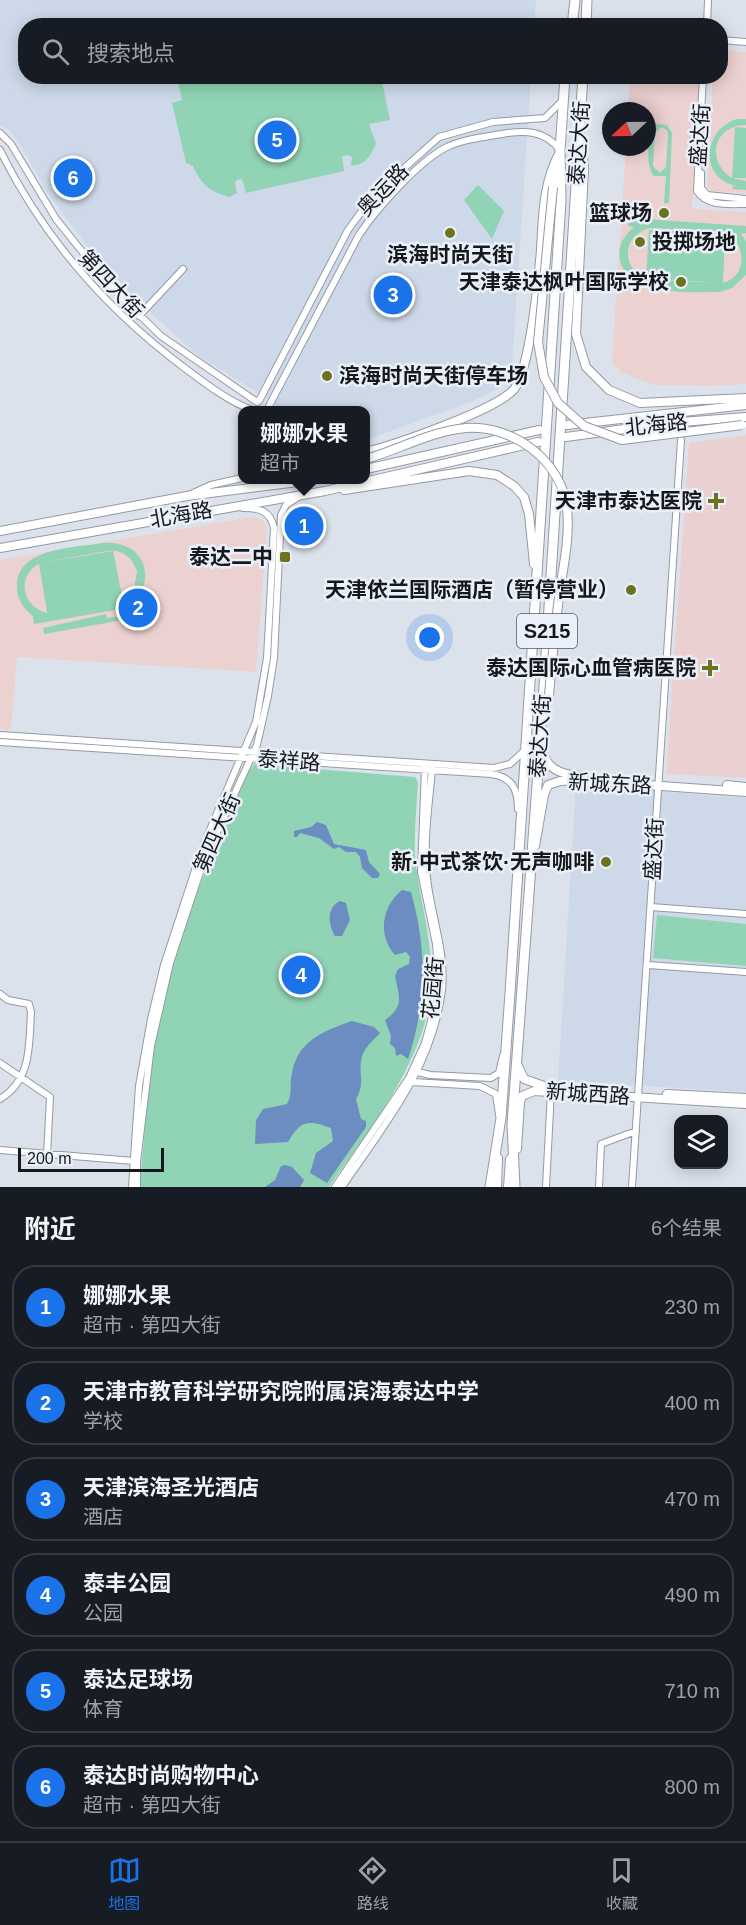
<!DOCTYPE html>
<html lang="zh">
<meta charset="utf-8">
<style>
body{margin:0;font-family:Helvetica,"Noto Sans SC",sans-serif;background:#20242c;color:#f1f3f6}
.controls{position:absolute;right:18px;bottom:18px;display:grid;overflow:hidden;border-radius:12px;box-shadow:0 3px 15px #0003}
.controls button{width:54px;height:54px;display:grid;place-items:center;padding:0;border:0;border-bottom:2px solid #363941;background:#171b24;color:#f1f3f6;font:30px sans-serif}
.compass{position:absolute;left:602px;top:102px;width:54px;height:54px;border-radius:50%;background:#171b24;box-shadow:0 3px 15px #0003;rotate:248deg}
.scale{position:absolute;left:18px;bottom:15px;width:146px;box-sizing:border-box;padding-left:6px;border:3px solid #16181c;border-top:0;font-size:16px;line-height:21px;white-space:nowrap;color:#16181c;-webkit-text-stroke:4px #e9f0f9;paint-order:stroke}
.you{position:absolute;left:430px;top:638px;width:21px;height:21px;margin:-15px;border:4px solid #fff;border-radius:50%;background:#1a73e8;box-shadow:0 0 0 9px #1a73e833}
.badge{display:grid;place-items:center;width:39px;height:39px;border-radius:50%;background:#1a73e8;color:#fff;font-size:20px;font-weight:700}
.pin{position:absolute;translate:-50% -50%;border:3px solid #fff;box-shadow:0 2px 6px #0006}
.popup{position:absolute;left:238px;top:406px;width:132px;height:78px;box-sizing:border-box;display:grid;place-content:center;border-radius:12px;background:#171b24;filter:drop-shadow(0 2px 4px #0005);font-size:20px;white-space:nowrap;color:#9ea1a6}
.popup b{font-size:22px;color:#f1f3f6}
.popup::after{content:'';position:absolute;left:50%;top:100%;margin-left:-12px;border:12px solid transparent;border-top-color:#171b24}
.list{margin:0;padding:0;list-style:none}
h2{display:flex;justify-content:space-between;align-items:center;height:78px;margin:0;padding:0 24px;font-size:26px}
h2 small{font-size:20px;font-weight:400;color:#9ea1a6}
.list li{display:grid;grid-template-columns:39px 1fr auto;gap:18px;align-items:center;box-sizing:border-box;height:84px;margin:0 12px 12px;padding:0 12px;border:2px solid #363941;border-radius:24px}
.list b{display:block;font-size:22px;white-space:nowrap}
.list p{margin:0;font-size:20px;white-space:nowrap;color:#9ea1a6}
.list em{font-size:20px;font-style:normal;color:#9ea1a6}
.icon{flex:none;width:33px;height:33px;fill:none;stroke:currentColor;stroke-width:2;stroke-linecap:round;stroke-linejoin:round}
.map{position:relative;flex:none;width:746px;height:1187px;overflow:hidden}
.search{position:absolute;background:#171b24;box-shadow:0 3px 15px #0003;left:18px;right:18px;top:18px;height:66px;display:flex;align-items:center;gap:15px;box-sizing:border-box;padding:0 21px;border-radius:24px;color:#9ea1a6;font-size:22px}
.sheet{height:654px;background:#171b24}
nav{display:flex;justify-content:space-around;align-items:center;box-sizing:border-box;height:84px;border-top:2px solid #363941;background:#171b24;font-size:16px;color:#9ea1a6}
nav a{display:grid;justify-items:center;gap:3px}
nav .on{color:#1a73e8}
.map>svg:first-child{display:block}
.built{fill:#cdd8e8}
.education{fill:#ebd1d0}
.medical{fill:#ebd0d1}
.green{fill:#91d4b5;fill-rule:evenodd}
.water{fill:#6b8dc1}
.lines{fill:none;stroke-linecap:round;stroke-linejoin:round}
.minor-casing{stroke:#949aa3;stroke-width:8}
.major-casing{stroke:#949aa3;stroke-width:10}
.highway-casing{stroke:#949aa3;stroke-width:11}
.minor{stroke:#fff;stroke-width:6}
.major{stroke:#fff;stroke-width:8}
.highway{stroke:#fff;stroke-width:9}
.major-bridge-casing{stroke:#949aa3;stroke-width:10;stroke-linecap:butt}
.major-bridge{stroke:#fff;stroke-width:8}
.poi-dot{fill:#6c731c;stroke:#e9f0f9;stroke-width:2}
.labels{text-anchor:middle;stroke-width:5;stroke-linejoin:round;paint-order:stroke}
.shield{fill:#e9f0f9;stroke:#55595e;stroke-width:1.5}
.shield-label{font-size:20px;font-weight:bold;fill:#16181c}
.street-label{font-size:21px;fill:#16181c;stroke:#e9f0f9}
.poi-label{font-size:21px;font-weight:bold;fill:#16181c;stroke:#e9f0f9;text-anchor:end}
</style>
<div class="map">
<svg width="746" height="1187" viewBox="0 0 746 1187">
<rect width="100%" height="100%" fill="#dce2ec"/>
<!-- built -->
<path class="built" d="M0,0H536L534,26H26V76L531,77L512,366L507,379L499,388L473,401L366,440V410H275L276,404L199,356L133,297L87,246L46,191L22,147L9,130L0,125Z
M576,785L746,798V1092L558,1081Z"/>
<!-- education -->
<path class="education" d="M721,50L746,52V193L712,191L707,187L713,77L720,76Z
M630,77H700L692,209L746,212V384L709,386L654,385L622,373L612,362L626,147H647V111H628Z
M252,517L262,519L267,527L256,672L17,657L11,730L0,729V560Z"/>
<!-- medical -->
<path class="medical" d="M746,435V778L666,774L689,443Z"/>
<!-- green -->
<path class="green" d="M177,77H381L390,120L369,124L376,144C371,154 365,167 351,165L352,157L348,155L342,156L344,171L246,193L242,179L237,180L235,182L237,193L230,197C211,192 201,185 193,166L186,163L172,103L182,100Z
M737,119H746V125C714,125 705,161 732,178L735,127L746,128V178H732L746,181V190L732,189L733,186H737C699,179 702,130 737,119Z
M657,124L667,125L672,133L669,203H664L666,176H654C645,167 647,133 657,124ZM661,127L667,130L668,134L666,167L660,173L653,166L655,133Z
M478,185L504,211L492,239L464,200Z
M629,218L746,226V233L741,234L746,241V275L732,288L720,292C690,292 628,297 620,260C617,247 624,235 634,227L628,226ZM649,228L719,231L731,235C746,251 746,276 723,283L725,234L649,230L646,278L722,283L643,279C621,263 623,237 649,228Z
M103,543C125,541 147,553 145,578C145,589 137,595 139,606L34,624L33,616C24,609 18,601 17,589C14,547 75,548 103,543ZM107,551C122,549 132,557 137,571L134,589L123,600L113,551L40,563ZM39,564L47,612V613C22,607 16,576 39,564Z
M106,614L107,618L133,614L134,618L44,634L43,628Z
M254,764L415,777L418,782C417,806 414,831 415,855C418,891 429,927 431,963C438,1047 374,1122 329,1187H140C145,1125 149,1062 164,1001C182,923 213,850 245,777Z
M657,915L746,924V966L653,958Z"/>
<!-- water -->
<path class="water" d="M317,822L326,825L334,844L366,850L369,862L380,874L378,878H372L362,868L360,857L356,852H346L339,847L334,849L319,838L300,833L297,837H294V831L311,827Z
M402,890L411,892C427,949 427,1002 408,1059L401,1054L396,1056L395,1048L390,1044L391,1036L385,1020C405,1006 399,997 395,976L398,969L409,964L410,957L406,952L395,955C377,935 382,906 402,890Z
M340,901L346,903L350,920L342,936H335C328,924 326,908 340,901Z
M352,1021L374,1027L380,1033C373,1041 362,1049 361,1061C359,1076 365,1084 356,1099L361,1119L366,1121V1127L327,1183L310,1173L316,1153L333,1141L331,1128C307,1119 300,1121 288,1142L255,1144L256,1120L263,1109L287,1104C293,1093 289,1086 292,1073C298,1040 324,1031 352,1021Z
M285,1165L292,1167L304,1180L300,1187H265L275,1180L281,1166Z"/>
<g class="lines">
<defs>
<path id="minor" d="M707,26L708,0
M720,40L746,42
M703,76L697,191C707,207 729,204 746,204
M0,133L11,144L56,219L109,285L161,336L257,402
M0,150C43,237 108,311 186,369C206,384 228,401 252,410
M701,173V188L707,195L746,199
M139,316L183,269
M259,401L348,230L373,196L439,137L493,122L545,118L562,101
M269,406L359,235C376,209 420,160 447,147C464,139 484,137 502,134C524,130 545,130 560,150
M189,495L211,485L242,478
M0,735L494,768L510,764L524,751
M0,742L491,774C512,777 518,789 518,809
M651,907L746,914
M648,965L746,972
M0,994L8,1000L29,1004L31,1012C29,1044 32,1080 0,1099
M0,1063L50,1097L47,1155
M418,1072L430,1075L491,1078L499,1073L503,1056
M413,1082L480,1086L496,1094L499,1115
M0,1150L134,1161
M132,1187L139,1086L151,1019L164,965L203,846L256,722L267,658L274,528C270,510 259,508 243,508
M137,1187V1162L151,1046L170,963L204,860L257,745L268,696L274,658L281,515L286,505L298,497
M335,1187L409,1078L425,1043L434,1010L438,969L436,944L421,872L425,767
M342,1187C385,1124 432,1068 442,990C446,951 431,916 427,878C423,842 429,805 432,769
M546,1187L551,1091
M599,1187L601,1144L636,1131
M632,1187L681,440"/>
<path id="major" d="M582,144L584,169L576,334L586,367L609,390L640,403L746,398
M553,187L558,164
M567,425L746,405
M566,437L668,423L746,417
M366,452C394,445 500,409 515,388C530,366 539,278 541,249C543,215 543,183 560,152
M366,469L539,430
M344,490L469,471L497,475L514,486L524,497L529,514L534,564
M0,531L187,496L314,480
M0,548L325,491L538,442
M541,747C546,769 559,774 580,776
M727,785L746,787
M535,846L544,795L548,785L560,781L577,780L746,792
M518,1066L524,1079L547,1087
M667,1094L746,1098
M517,1149L520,1102L522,1096L534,1091L746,1104
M497,1187L498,1158
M508,1187L510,1159"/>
<path id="highway" d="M572,26L575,0
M586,26L587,0
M490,1187L501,1118L510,993L561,201L560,151L565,76
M515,1187L512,1124L542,717L583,76"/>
</defs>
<!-- minor casing -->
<use href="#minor" class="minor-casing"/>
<!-- major casing -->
<use href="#major" class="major-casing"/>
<!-- highway casing -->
<use href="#highway" class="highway-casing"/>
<!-- minor -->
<use href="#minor" class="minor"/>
<!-- major -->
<use href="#major" class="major"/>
<!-- highway -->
<use href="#highway" class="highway"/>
<defs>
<path id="major-bridge" d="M553,187L538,342L544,377L558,403L584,426L622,440L742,425
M366,459C398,450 431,431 466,428C513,425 561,460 567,508C570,535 564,563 560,590C555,625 552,660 549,695"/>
</defs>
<!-- major-bridge casing -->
<use href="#major-bridge" class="major-bridge-casing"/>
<!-- major-bridge -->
<use href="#major-bridge" class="major-bridge"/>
</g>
<!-- markers -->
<g class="poi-dot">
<circle cx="664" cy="213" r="6"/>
<circle cx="450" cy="233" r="6"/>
<circle cx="640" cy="242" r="6"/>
<circle cx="681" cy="282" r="6"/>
<circle cx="327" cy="376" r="6"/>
<path d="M713 492h6v6h6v6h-6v6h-6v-6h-6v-6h6z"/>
<rect x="279" y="551" width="12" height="12" rx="3"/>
<circle cx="631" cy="590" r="6"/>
<path d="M707 659h6v6h6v6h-6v6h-6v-6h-6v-6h6z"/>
<circle cx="606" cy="862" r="6"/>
</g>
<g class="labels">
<!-- shield labels -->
<rect class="shield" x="517" y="614" width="60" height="34" rx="4.5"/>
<g class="shield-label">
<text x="547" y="638">S215</text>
</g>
<!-- street labels -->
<g class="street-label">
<text transform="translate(700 135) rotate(-86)" y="7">盛达街</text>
<text transform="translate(579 143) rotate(-86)" y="7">泰达大街</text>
<text transform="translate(383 190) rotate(-46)" y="7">奥运路</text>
<text transform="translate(111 284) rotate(47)" y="7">第四大街</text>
<text transform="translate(656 425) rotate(-6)" y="7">北海路</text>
<text transform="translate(181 515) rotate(-10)" y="7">北海路</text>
<text transform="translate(540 736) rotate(-86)" y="7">泰达大街</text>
<text transform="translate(289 761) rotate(4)" y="7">泰祥路</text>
<text transform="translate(610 784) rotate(3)" y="7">新城东路</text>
<text transform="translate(217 833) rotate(-66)" y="7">第四大街</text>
<text transform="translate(654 849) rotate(-87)" y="7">盛达街</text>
<text transform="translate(433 988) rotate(-85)" y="7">花园街</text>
<text transform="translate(588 1094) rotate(4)" y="7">新城西路</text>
</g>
<!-- poi labels -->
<g class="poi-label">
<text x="652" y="220">篮球场</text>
<text x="652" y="249" text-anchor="start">投掷场地</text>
<text x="450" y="262" text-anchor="middle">滨海时尚天街</text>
<text x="669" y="289">天津泰达枫叶国际学校</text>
<text x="339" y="383" text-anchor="start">滨海时尚天街停车场</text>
<text x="702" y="508">天津市泰达医院</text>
<text x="273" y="564">泰达二中</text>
<text x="619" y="597">天津依兰国际酒店（暂停营业）</text>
<text x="696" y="675">泰达国际心血管病医院</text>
<text x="594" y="869">新·中式茶饮·无声咖啡</text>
</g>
</g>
</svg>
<div class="controls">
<button><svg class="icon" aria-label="layers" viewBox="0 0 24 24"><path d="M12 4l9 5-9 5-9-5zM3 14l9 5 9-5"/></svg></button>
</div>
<svg class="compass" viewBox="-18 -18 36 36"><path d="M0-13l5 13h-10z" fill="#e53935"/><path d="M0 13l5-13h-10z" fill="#9ea1a6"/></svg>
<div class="scale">200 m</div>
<div class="you"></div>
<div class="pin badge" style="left:304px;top:526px">1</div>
<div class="popup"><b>娜娜水果</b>超市</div>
<div class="pin badge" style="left:138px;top:608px">2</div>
<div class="pin badge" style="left:393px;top:295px">3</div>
<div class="pin badge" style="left:301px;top:975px">4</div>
<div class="pin badge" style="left:277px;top:140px">5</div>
<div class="pin badge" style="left:73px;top:178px">6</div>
<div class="search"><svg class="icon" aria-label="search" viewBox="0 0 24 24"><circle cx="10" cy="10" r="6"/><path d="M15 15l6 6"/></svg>搜索地点</div>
</div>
<section class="sheet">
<h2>附近<small>6个结果</small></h2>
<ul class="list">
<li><span class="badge">1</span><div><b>娜娜水果</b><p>超市 · 第四大街</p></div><em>230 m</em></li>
<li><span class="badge">2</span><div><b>天津市教育科学研究院附属滨海泰达中学</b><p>学校</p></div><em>400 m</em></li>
<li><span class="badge">3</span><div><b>天津滨海圣光酒店</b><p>酒店</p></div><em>470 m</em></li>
<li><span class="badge">4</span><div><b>泰丰公园</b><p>公园</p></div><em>490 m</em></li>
<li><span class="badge">5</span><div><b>泰达足球场</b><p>体育</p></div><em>710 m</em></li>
<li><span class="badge">6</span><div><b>泰达时尚购物中心</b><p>超市 · 第四大街</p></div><em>800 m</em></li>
</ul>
</section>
<nav>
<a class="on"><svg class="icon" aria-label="map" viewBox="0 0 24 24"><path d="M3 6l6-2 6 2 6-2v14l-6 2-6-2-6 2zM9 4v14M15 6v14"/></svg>地图</a>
<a><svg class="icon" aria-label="directions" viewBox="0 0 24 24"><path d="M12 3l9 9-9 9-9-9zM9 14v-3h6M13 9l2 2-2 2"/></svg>路线</a>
<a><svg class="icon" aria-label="saved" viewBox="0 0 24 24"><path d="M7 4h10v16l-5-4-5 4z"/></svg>收藏</a>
</nav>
